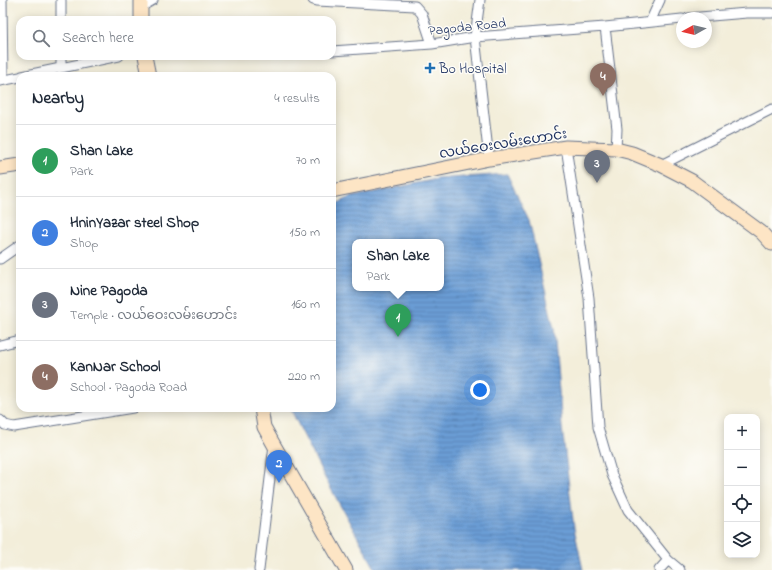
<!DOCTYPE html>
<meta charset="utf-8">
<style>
body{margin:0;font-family:"Indie Flower","Noto Sans Myanmar",sans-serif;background:#f6f6f7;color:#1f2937}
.controls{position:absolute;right:12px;bottom:12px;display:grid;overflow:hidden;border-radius:8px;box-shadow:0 2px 10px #0003}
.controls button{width:36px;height:36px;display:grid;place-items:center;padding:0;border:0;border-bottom:1px solid #e0e1e3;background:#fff;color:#1f2937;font:20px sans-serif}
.compass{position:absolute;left:676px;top:12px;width:36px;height:36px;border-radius:50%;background:#fff;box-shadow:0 2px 10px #0003;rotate:262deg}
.you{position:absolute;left:480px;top:390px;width:14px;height:14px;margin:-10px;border:3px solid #fff;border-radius:50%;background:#1a73e8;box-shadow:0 0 0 6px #1a73e833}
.badge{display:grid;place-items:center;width:26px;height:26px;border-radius:50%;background:#7c3aed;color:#fff;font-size:13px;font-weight:700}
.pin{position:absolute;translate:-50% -33px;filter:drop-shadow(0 1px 2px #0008)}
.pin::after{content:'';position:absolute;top:21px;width:14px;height:12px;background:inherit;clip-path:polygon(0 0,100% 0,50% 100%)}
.popup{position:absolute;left:352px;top:239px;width:92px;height:52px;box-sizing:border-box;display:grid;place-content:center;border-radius:8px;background:#fff;filter:drop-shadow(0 1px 3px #0005);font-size:13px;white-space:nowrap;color:#747a83}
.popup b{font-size:15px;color:#1f2937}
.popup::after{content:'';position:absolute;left:50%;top:100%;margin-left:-8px;border:8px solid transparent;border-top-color:#fff}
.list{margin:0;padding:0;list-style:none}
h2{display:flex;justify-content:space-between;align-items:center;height:52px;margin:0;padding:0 16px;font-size:17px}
h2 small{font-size:13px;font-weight:400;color:#747a83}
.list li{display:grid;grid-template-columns:26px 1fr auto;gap:12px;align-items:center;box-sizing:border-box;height:72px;padding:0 16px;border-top:1px solid #e0e1e3}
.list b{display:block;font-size:15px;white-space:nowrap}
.list p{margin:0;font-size:13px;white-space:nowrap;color:#747a83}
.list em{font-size:13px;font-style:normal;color:#747a83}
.icon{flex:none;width:22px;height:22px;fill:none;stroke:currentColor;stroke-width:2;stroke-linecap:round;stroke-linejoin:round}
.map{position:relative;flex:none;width:772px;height:570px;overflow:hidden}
.search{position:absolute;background:#fff;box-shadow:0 2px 10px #0003;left:16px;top:16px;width:320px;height:44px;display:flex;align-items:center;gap:10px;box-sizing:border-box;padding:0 14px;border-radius:12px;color:#747a83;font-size:15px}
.panel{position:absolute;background:#fff;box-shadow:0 2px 10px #0003;left:16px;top:72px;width:320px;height:340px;border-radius:12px}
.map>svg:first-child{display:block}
.water{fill:url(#water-rules);stroke:#42669a;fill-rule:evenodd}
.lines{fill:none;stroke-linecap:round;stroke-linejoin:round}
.street-casing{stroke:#677289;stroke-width:11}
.secondary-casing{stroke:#677289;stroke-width:15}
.street{stroke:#fff;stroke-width:9}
.secondary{stroke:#fde5c5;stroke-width:13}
.poi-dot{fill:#1f6fb2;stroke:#fdfcf7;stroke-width:1.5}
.labels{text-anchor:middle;stroke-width:3;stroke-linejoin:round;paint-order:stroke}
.street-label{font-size:14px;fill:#1b2f5e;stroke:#fdfcf7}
.poi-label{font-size:14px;fill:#1b2f5e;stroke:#fdfcf7;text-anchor:start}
</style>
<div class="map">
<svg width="772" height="570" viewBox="0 0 772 570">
<defs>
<pattern id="water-rules" width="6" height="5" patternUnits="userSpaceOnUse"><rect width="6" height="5" fill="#6a9dd5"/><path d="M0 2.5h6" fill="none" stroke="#5680b0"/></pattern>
</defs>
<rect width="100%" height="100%" fill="#fdfcf7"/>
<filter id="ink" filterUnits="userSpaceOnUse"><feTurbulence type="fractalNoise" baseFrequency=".025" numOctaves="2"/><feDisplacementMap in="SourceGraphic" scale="8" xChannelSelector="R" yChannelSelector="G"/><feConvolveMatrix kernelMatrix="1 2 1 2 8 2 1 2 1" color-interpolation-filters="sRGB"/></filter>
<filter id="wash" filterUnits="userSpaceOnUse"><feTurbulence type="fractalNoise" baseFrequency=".012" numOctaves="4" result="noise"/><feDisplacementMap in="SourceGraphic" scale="16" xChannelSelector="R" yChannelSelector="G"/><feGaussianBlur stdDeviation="0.9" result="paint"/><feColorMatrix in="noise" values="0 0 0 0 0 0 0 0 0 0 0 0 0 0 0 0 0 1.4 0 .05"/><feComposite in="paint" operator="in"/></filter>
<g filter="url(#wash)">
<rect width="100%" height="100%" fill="#f3eeda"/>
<!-- water -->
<path class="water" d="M507,174L529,220L554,329L562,427L574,528L583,570H376L325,478L290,408H332V206L351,197L437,179ZM355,242H441V288H355Z"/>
</g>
<g filter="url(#ink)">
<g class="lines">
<defs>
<path id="street" d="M2,0L3,80
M61,0V20
M313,0L317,1L415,6L422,14L432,44
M480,0L475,37L489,159
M141,7L153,0
M688,18L747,13H772
M650,22L660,0
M605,27L617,129L616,149
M332,51L432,44L475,37L605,27L682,19
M61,56V68
M22,76L119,56
M0,81L20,77
M566,147L589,298L598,427L612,475L628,510L668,560L680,570
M661,165L772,109
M0,259L20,245
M0,345L20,340
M0,420L5,425L14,427L133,408
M259,570L274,445
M659,570L668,560"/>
<path id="secondary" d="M141,20V0
M145,56L149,76
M0,168L20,165
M332,191L489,159L566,147L616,149L632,153L661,165L692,181L761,232L772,244
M261,408L264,427L274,445L346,570"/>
</defs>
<!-- street casing -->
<use href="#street" class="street-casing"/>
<!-- secondary casing -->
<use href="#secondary" class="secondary-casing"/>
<!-- street -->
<use href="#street" class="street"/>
<!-- secondary -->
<use href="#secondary" class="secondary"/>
</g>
</g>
<!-- markers -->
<path class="poi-dot" d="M428 62h4v4h4v4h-4v4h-4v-4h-4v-4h4z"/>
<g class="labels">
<!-- street labels -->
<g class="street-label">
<text transform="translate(467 26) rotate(-6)" y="5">Pagoda Road</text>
<text transform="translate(503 143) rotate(-9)" y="5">လယ်ဝေးလမ်းဟောင်း</text>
</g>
<!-- poi labels -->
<g class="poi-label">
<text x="439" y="73">Bo Hospital</text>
</g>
</g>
</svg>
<div class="controls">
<button>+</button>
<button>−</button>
<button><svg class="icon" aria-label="locate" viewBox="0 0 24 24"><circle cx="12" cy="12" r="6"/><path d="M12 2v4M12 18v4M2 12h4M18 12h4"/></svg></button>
<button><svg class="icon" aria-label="layers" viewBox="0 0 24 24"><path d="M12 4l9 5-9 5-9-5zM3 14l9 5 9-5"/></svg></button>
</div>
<svg class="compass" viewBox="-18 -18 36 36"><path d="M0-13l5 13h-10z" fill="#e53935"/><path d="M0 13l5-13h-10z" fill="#747a83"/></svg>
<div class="you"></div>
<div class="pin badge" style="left:398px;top:337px;background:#2e9e5b">1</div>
<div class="popup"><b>Shan Lake</b>Park</div>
<div class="pin badge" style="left:279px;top:483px;background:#3f7fe0">2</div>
<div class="pin badge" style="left:597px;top:183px;background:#6b7280">3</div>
<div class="pin badge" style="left:603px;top:96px;background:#8d6e63">4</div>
<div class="search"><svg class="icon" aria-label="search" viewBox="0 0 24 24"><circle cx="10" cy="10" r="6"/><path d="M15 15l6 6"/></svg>Search here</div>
<section class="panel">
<h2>Nearby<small>4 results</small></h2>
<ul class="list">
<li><span class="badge" style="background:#2e9e5b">1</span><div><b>Shan Lake</b><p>Park</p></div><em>70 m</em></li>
<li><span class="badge" style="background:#3f7fe0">2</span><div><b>HninYazar steel Shop</b><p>Shop</p></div><em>150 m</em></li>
<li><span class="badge" style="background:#6b7280">3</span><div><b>Nine Pagoda</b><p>Temple · လယ်ဝေးလမ်းဟောင်း</p></div><em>160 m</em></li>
<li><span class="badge" style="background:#8d6e63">4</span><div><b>KanNar School</b><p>School · Pagoda Road</p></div><em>220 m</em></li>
</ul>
</section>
</div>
